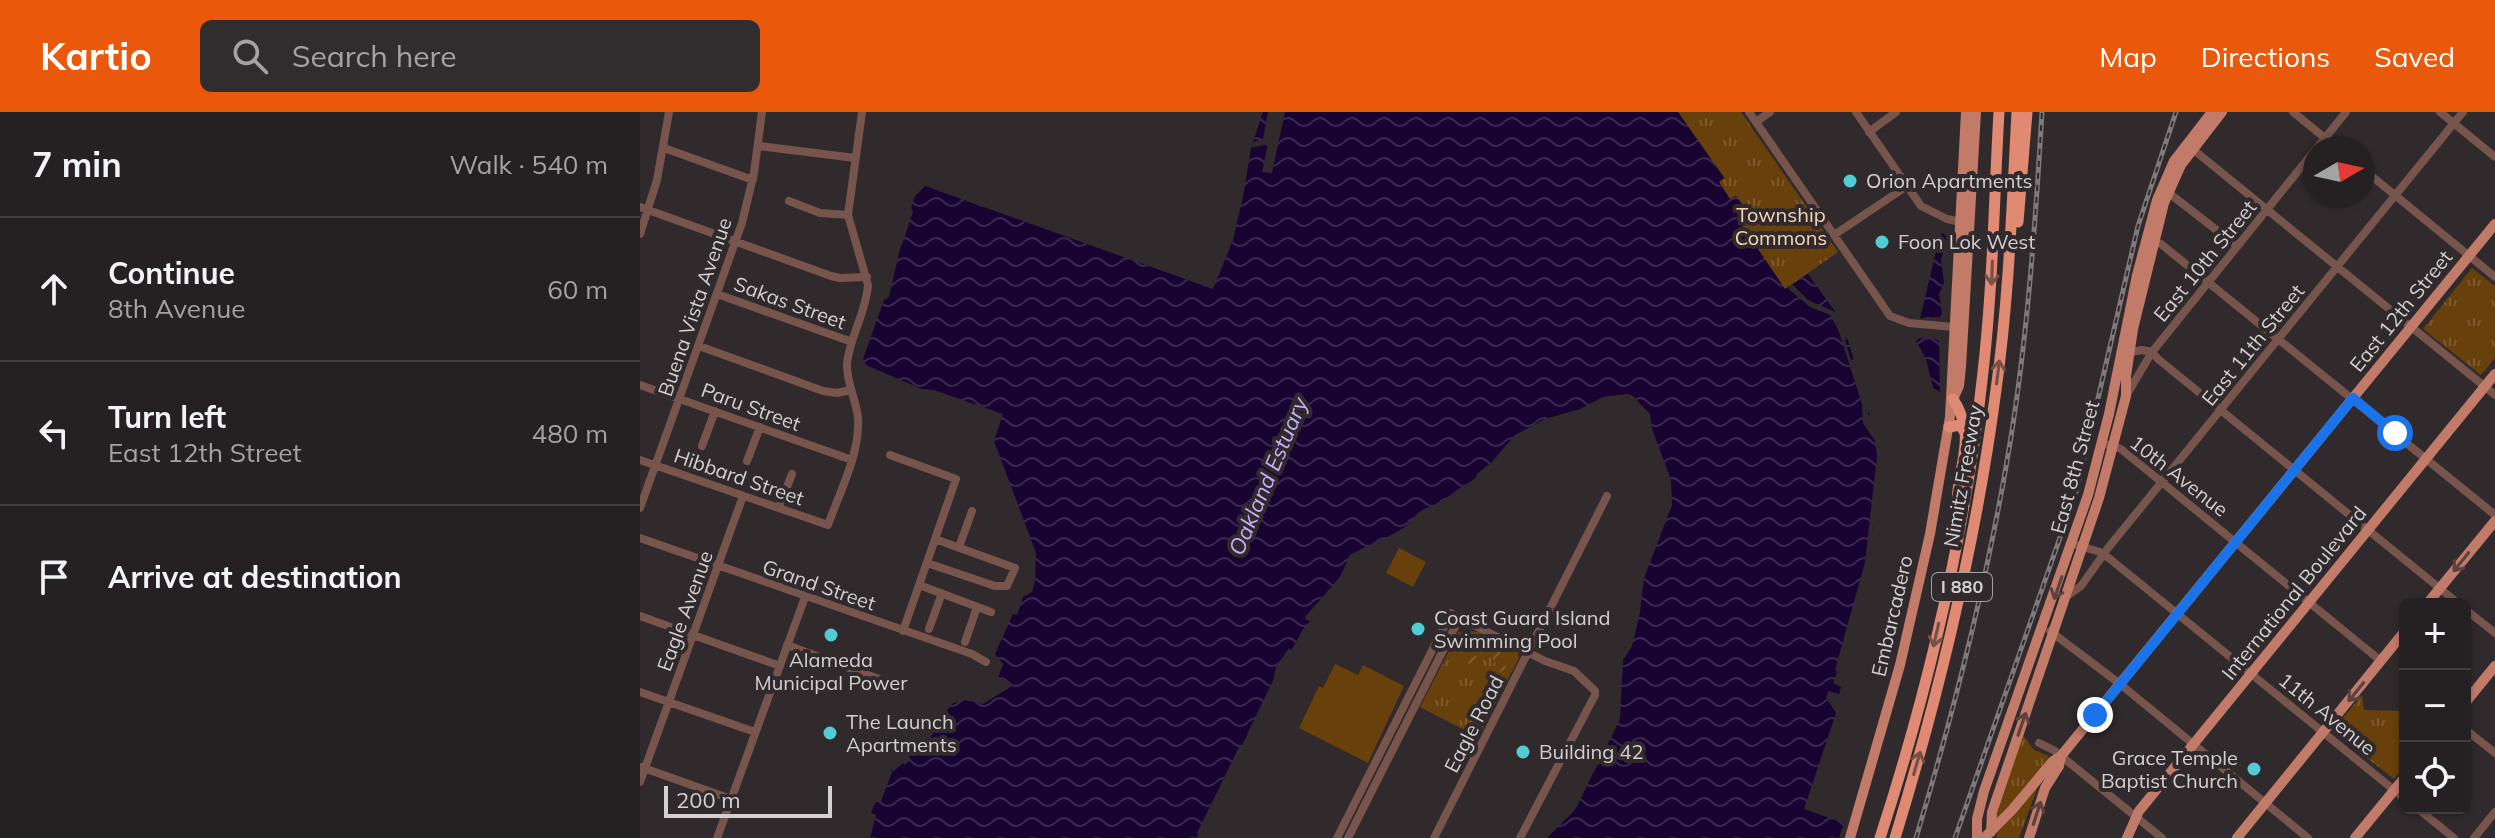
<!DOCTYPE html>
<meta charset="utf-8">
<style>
body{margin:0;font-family:Mulish,sans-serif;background:#312d2e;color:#f1f3f6}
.controls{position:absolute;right:24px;bottom:24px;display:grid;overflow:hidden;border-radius:12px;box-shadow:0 2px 6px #0004}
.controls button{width:72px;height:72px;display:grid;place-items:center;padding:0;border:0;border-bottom:2px solid #423e3f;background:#252021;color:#f1f3f6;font:40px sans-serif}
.compass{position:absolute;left:1663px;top:24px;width:72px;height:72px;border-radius:50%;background:#252021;box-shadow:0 2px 6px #0004;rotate:81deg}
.scale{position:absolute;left:24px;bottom:20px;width:168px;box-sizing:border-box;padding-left:8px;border:4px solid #d4d0d1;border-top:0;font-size:22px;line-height:28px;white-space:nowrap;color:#d4d0d1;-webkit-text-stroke:6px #312a2c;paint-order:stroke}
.stop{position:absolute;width:24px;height:24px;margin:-18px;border:6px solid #1a73e8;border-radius:50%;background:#fff}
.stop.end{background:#1a73e8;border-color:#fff;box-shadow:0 2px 8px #0008}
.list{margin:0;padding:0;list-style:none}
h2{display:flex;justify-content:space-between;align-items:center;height:104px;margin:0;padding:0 32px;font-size:34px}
h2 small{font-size:26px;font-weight:400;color:#a3a3a5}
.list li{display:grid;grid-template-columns:52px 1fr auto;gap:24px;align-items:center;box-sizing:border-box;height:144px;padding:0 32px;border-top:2px solid #423e3f}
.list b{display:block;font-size:30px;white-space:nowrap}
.list p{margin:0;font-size:26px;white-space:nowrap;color:#a3a3a5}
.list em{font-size:26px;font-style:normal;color:#a3a3a5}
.icon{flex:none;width:44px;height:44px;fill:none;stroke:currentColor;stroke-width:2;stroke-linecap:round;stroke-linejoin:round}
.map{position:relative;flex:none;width:1855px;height:726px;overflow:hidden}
header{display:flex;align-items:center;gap:48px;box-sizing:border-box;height:112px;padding:0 40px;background:#ea580c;color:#fff}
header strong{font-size:38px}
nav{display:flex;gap:44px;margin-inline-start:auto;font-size:28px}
.search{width:560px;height:72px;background:#312d2e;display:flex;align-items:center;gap:20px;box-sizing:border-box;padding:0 28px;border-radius:12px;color:#a3a3a5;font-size:30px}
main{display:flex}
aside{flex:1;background:#252021}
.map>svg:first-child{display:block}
.grass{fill:url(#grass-tufts)}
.garden{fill:url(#garden-furrows)}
.pitch{fill:#68400b}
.water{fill:url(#water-waves)}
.pier{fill:#312a2c}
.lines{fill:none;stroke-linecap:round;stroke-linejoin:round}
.minor{stroke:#78554c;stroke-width:8}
.major{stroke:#c27b68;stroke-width:10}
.highway{stroke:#e08a73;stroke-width:11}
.rail-casing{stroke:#7f797b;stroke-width:5}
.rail{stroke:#312a2c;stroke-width:2;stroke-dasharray:6;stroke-linecap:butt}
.oneway{stroke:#775048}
.oneway2{stroke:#5c423e}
.route{stroke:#1a73e8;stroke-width:10}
.poi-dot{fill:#51ccd4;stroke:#312a2c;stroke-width:3}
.labels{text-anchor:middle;stroke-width:8;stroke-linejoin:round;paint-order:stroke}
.shield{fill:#312a2c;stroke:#a39ea0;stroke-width:2}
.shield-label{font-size:18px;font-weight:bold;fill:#d4d0d1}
.poi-label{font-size:20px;fill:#d4d0d1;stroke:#312a2c;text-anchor:start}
.park-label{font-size:20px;fill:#f6d6b5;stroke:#312a2c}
.street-label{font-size:20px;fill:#d4d0d1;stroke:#312a2c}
.water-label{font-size:22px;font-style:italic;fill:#c8affe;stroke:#312a2c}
</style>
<header>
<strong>Kartio</strong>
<div class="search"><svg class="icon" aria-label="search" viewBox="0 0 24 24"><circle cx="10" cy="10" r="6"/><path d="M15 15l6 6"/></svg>Search here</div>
<nav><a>Map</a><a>Directions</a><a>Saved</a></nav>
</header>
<main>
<aside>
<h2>7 min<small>Walk · 540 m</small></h2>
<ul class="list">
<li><svg class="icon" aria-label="ahead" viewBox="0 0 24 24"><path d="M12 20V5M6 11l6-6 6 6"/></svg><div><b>Continue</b><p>8th Avenue</p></div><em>60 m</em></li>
<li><svg class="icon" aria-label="left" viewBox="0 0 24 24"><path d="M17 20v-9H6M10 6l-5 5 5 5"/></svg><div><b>Turn left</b><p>East 12th Street</p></div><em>480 m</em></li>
<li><svg class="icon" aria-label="arrive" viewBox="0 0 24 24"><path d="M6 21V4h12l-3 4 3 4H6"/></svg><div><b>Arrive at destination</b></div></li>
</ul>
</aside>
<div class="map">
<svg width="1855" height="726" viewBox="0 0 1855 726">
<defs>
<pattern id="grass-tufts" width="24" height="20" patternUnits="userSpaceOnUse" patternTransform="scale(2)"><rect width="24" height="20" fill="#68400b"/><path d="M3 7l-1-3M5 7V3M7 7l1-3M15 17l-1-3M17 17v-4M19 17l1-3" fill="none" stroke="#7d5b2e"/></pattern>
<pattern id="garden-furrows" width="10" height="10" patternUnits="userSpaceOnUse" patternTransform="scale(2)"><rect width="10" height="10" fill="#68400b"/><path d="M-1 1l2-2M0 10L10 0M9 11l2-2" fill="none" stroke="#7d5b2e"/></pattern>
<pattern id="water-waves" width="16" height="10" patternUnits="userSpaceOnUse" patternTransform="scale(2)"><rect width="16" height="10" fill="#190333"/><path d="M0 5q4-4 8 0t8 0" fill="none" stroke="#3a2750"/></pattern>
</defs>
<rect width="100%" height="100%" fill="#312a2c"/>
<!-- grass -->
<path class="grass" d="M1038,0H1101L1198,140L1145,177L1099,109L1109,102L1090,87L1078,70L1084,65Z
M1832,156L1855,174V246L1841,263L1783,217Z
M827,519L840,520L878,539L879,546L838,625L780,595L819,520Z
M1722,583L1724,598L1765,599V653L1754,667L1692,619Z
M1383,623L1394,638L1409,644L1379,726H1357L1355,705Z"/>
<!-- garden -->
<path class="garden" d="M833,526C853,526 863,538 866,557L850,564L856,552L851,544L841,542L837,536L834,539V543L838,544L834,555L821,546L824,543L819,540L817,533Z"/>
<!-- pitch -->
<path class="pitch" d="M759,436L786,450L773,475L746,461Z
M695,552L718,563L723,553L764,574L728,651L659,616L679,574L683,576Z
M1749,616L1765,619V646L1754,662H1749L1723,640L1736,622Z"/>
<!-- water -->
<path class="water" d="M623,0H1038L1084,66L1079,70L1090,87L1096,84L1109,102L1099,109L1145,177L1168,162L1199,205L1197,207L1204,214L1240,340L1231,445L1199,560H1197L1193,571L1201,575L1199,582L1189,579L1186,585L1196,601L1164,697L1204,711L1199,726H907L935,698L980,607L983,548L992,534L1000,500L1004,466L1032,393L1031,368L1012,317L1010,302L993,284L987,282L963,285L940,297L905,307L875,323L851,351L837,362L835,368C821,372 810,385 797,392C791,395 785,396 779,400C773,405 768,414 760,418C745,427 726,434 710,443L700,465L665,505V507L671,510L666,512L633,571L556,726H230L236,703L231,701L235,691L241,689L253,658L251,657L277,635L314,586L343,592L372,574L371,571L358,566L363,552L355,542L373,502L377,503L383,485L392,480L395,469L396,441L354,329L363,302L294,278L282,277L226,253L223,247L244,188L249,185L259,141L273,100L271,96L275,84L285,74L573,177L593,128L603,85L611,36Z
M1303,121L1307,125L1301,148L1304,171L1299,182L1302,201L1300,205L1280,206L1300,123Z
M1280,226H1293L1299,229L1300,280L1293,276L1286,247L1276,229Z"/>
<!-- pier -->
<path class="pier" d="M628,0H645L632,61L622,60L628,32L611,36L613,30L623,27Z
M1152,172L1168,188L1195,200L1199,205L1197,207L1204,214L1208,227L1205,228L1211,248L1215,247L1228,293V303H1232L1235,311L1232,312L1239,328L1243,329L1246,353L1243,355L1240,374L1238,406L1233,416L1235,444L1199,561L1195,558L1225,450L1237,344L1235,329L1223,311L1222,292L1198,217L1190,203L1170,195L1150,178L1148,175Z
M649,536L655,541L642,559L612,625L607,622L633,569L636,555Z
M313,582L323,586L322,590L313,591L308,597L289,628L269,645L271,647L265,653L263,651L254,659L248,655L274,632Z
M600,633L606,636L562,724L557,721Z"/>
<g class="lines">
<!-- minor -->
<path class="minor" d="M1109,0L1250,204L1269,211L1314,215
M1216,0L1281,94L1307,107L1326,111
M1653,0L1697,36
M1800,0L1855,45
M1116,10L1130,0
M1229,20L1256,0
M119,34L215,46
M1550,35L1855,283
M24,36L113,68
M1677,36L1706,0
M1723,57L1855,165
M1525,78L1597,134
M149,89L180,101L208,103
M0,95L191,164L200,166L227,165
M0,122L17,68L29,0
M1194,123L1267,74
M1510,128L1521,132L1855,403
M77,182L212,230
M59,234L183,279L197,281L211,278
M1486,241L1502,238L1512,240L1518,247L1819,492
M0,273L212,348
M1486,284L1512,240L1675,38
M1462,331L1481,337L1741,549
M62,334L75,299
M250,343L316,367L263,519
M0,348L188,413C200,379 220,342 218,306C216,287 206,270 207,251C210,224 226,201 228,173L208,103L222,0
M107,349L120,315
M139,395L152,362
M0,396L102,111L114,61L122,0
M0,426L332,542L346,550
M1433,432L1460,440L1470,447L1765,687
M319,435L332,399
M287,451L355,474H367L375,456L295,427
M279,473L351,500
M1427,484L1441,474L1468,436L1823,0
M1825,497L1855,521
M0,504L140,554
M289,517L302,481
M1410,519L1480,572L1668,726
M325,530L337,495
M147,533L239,567
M0,580L115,620
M1825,617L1855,641
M1399,631L1415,639L1522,726
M1,655L91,687
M0,670L103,384
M1777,696L1814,726
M77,726L165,485
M697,726L811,501L818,509L828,510L905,549L934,559L955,579V583L880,726
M708,726L818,509
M794,726L967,384
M1834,726L1855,700"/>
<!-- major -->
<path class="major" d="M1314,285L1319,274L1321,255L1336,0
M1787,492L1855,409
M1825,591L1855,554
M1351,720L1352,700L1459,386L1486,284V264L1493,217L1524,91L1541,53L1582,0
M1210,726L1260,553L1290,422L1310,305L1326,0
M1337,726V707L1344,679L1448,383L1469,302L1497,163L1517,88L1534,49L1572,0
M1344,726L1372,698L1413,649L1421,644L1855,112
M1389,726L1405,676L1419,654L1421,644
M1487,726L1499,699L1855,262
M1597,726L1765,519
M1715,726L1765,665"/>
<!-- highway -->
<path class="highway" d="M1378,110L1387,0
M1313,287C1340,328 1314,357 1317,402
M1309,315L1320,313L1326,322
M1240,726C1289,575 1326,418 1343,260C1353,173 1354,87 1359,0
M1255,726C1300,579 1336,430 1356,278C1369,186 1372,93 1377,0"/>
<defs>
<path id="rail" d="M1276,726C1313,603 1345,477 1367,349C1387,234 1395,117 1402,0
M1315,726L1437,377L1498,114L1536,0"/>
</defs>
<!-- rail casing -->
<use href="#rail" class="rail-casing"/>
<!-- rail -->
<use href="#rail" class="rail"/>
</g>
<!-- one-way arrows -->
<defs><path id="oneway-shaft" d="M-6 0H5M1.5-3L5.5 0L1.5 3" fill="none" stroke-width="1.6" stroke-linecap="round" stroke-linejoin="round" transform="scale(2)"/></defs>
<g class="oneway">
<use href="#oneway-shaft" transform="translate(1352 161) rotate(92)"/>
<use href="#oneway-shaft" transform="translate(1358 260) rotate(-83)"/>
<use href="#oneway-shaft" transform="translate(1296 523) rotate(103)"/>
<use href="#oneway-shaft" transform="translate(1277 651) rotate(-74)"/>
</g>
<g class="oneway2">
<use href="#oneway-shaft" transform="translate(1821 450) rotate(129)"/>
<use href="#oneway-shaft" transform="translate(1418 476) rotate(109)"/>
<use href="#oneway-shaft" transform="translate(1716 580) rotate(129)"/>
<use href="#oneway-shaft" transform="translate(1382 612) rotate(-71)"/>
<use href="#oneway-shaft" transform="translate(1397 701) rotate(-72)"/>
</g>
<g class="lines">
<!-- route -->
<path class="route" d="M1455,603L1713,286L1755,321"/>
</g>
<!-- markers -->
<g class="poi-dot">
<circle cx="1210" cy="69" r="8"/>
<circle cx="1242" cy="130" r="8"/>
<circle cx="778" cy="517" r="8"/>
<circle cx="191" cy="523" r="8"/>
<circle cx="190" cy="621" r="8"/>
<circle cx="883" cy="640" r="8"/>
<circle cx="1614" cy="657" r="8"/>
</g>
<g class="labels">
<!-- shield labels -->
<rect class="shield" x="1292" y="461" width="60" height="28" rx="6"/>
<g class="shield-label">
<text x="1322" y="481">I 880</text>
</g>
<!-- poi labels -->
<g class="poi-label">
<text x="1226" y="76">Orion Apartments</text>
<text x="1258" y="137">Foon Lok West</text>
<text x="794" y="513">Coast Guard Island<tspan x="794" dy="23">Swimming Pool</tspan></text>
<text x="191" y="555" text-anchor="middle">Alameda<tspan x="191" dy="23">Municipal Power</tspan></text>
<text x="206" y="617">The Launch<tspan x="206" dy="23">Apartments</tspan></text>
<text x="899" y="647">Building 42</text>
<text x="1598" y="653" text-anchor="end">Grace Temple<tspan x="1598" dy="23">Baptist Church</tspan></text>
</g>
<!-- park labels -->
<g class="park-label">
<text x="1141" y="110">Township<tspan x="1141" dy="23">Commons</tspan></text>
</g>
<!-- street labels -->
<g class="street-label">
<text transform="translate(1565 149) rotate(-51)" y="7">East 10th Street</text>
<text transform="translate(150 191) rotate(20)" y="7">Sakas Street</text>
<text transform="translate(55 195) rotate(-71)" y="7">Buena Vista Avenue</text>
<text transform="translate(1761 199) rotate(-51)" y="7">East 12th Street</text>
<text transform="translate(1613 233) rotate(-51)" y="7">East 11th Street</text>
<text transform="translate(111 295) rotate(20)" y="7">Paru Street</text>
<text transform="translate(1435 355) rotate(-75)" y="7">East 8th Street</text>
<text transform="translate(1323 364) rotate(-80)" y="7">Nimitz Freeway</text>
<text transform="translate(1539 364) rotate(38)" y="7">10th Avenue</text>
<text transform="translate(99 365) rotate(19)" y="7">Hibbard Street</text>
<text transform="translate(179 473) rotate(19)" y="7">Grand Street</text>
<text transform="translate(1654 481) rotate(-51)" y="7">International Boulevard</text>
<text transform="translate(45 499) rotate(-70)" y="7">Eagle Avenue</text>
<text transform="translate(1252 504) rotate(-77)" y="7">Embarcadero</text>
<text transform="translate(1687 602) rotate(39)" y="7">11th Avenue</text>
<text transform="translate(834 612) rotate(-63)" y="7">Eagle Road</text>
</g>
<!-- water labels -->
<g class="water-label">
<text transform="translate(628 364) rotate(-67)" y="8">Oakland Estuary</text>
</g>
</g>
</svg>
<div class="controls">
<button>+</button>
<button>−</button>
<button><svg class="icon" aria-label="locate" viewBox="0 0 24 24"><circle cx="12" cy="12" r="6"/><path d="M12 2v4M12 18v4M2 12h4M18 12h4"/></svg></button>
</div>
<svg class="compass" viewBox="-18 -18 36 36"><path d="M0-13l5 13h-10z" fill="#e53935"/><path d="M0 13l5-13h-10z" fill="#a3a3a5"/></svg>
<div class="scale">200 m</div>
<div class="stop" style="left:1755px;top:321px"></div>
<div class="stop end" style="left:1455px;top:603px"></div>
</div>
</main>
